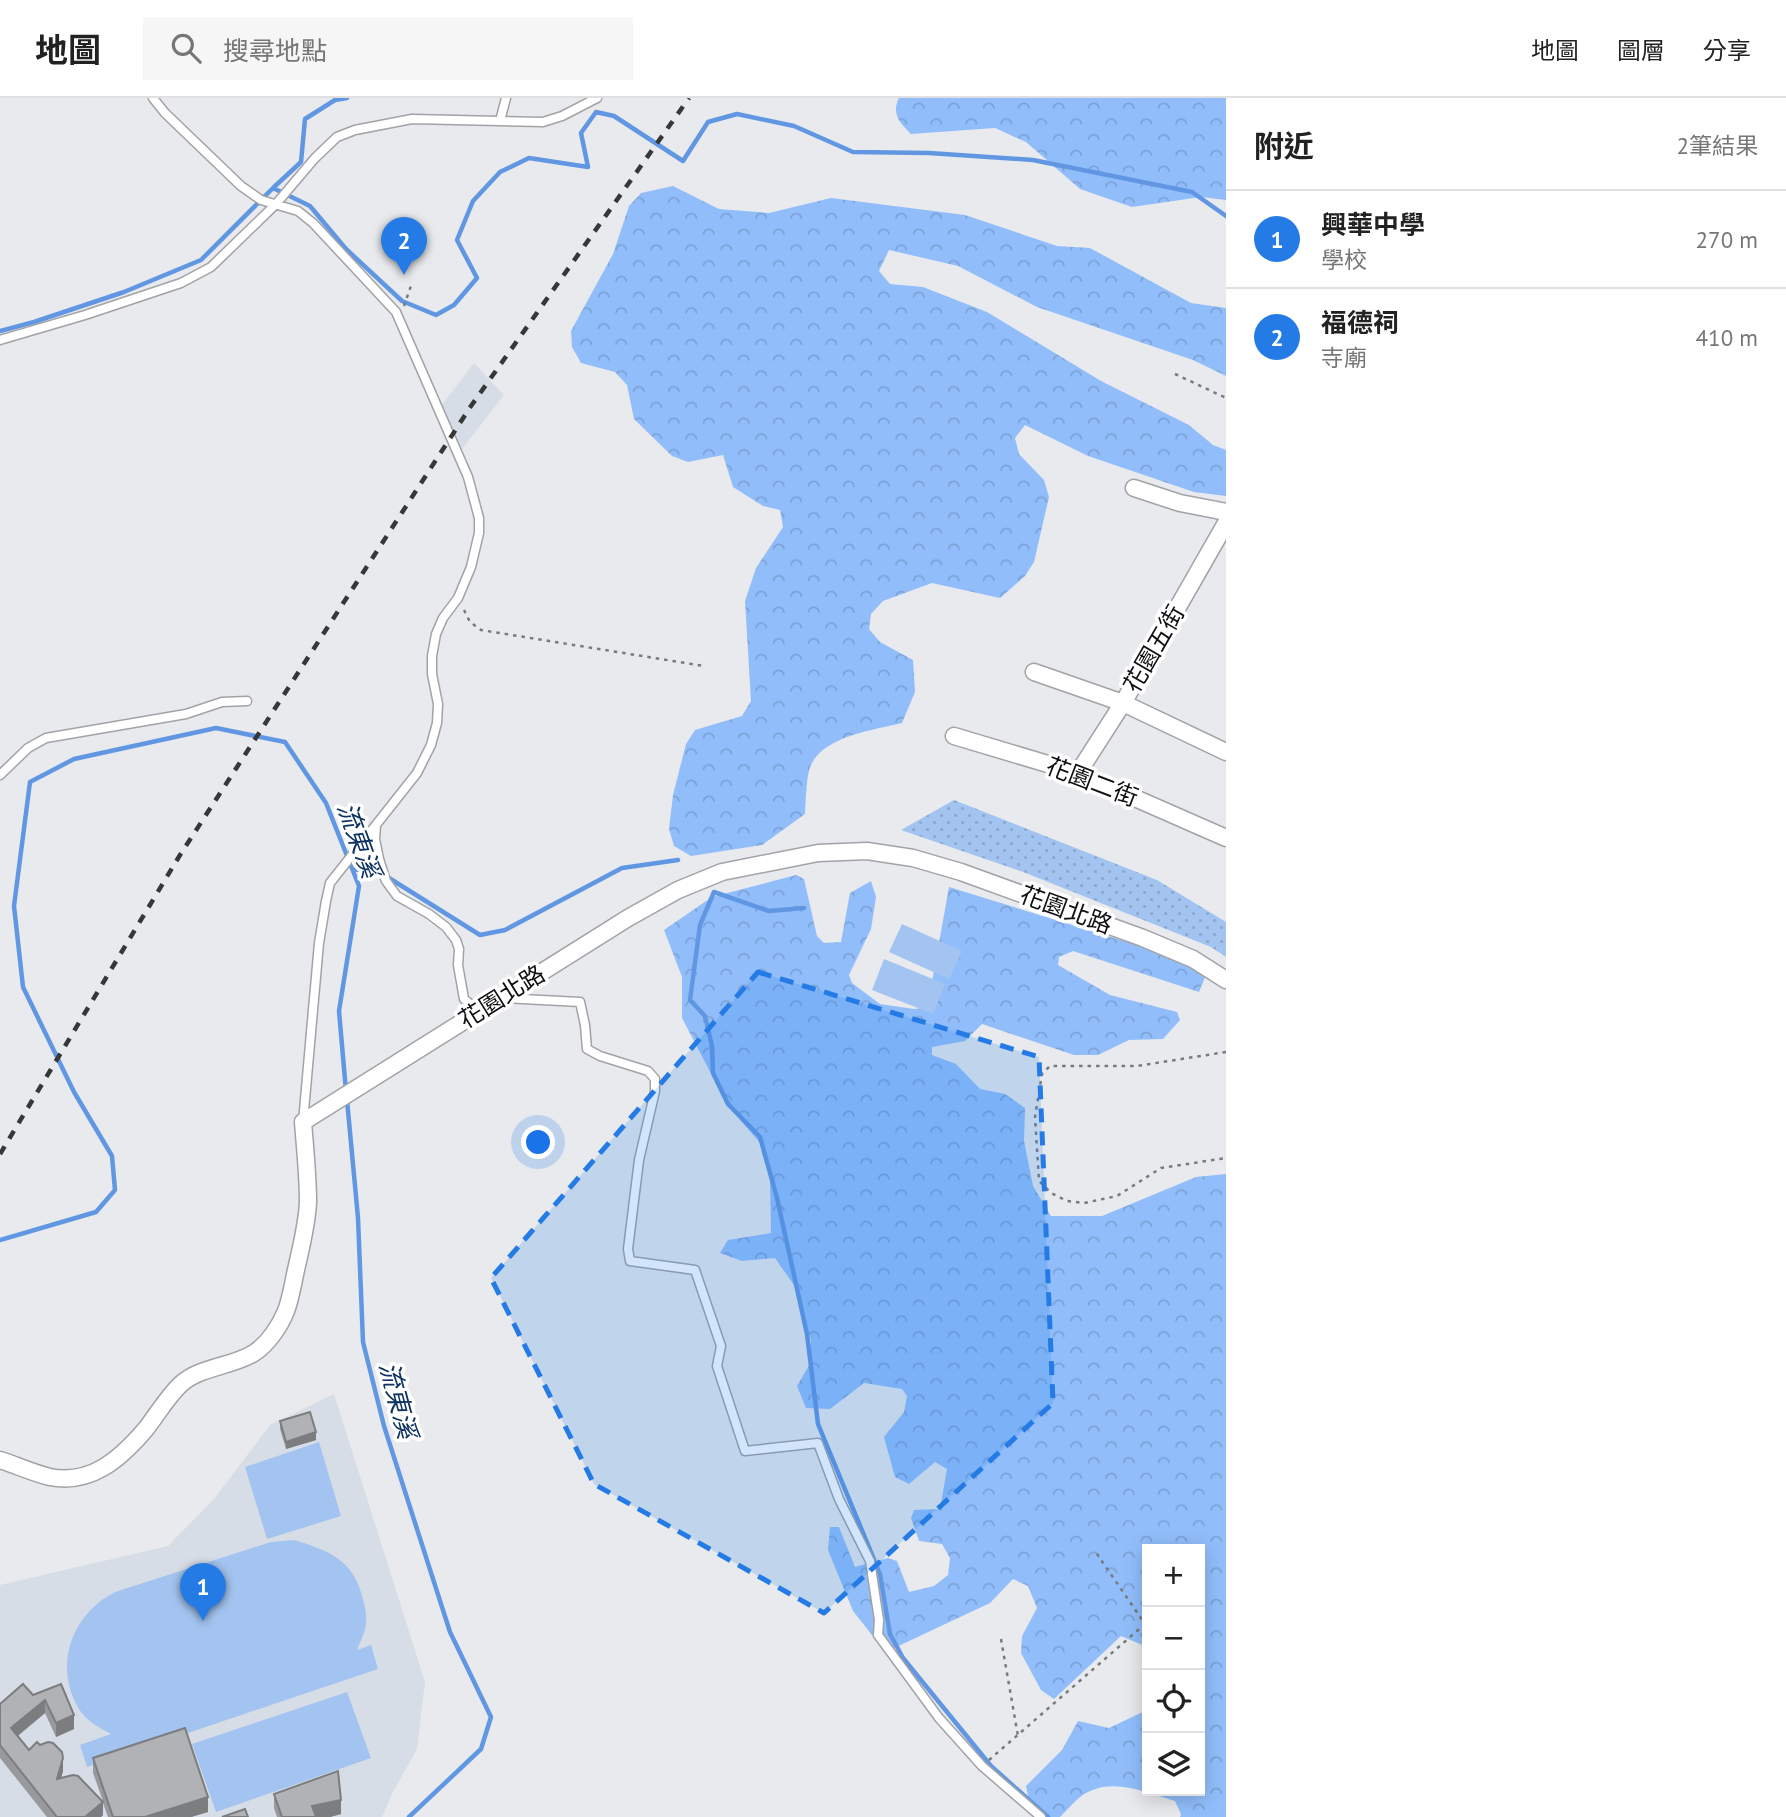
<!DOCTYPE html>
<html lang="zh-TW">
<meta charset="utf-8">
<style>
body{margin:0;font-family:"PT Sans","Noto Sans TC",sans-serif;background:#f6f6f6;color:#222}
.controls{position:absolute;right:21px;bottom:21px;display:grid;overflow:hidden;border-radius:0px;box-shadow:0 4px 18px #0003}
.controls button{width:63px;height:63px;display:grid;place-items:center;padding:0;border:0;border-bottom:2px solid #e0e0e0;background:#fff;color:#222;font:35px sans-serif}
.you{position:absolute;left:539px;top:1045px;width:24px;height:24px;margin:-18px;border:5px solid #fff;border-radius:50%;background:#1a73e8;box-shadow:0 0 0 10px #1a73e833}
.badge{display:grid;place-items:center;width:46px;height:46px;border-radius:50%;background:#257be5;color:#fff;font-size:23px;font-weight:700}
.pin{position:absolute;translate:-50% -58px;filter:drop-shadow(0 2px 4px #0008)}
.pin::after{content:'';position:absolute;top:37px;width:24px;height:21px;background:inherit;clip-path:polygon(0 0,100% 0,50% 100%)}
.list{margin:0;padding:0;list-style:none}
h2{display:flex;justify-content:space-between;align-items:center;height:91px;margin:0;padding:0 28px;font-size:30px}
h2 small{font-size:23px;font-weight:400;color:#767676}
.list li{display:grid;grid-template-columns:46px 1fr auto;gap:21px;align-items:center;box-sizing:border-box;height:98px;padding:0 28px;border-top:2px solid #e0e0e0}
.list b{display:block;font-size:26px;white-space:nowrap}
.list p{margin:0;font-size:23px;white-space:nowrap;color:#767676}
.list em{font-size:23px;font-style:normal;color:#767676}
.icon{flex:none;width:38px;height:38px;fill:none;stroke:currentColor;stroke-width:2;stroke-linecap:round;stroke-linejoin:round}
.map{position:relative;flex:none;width:1226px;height:1719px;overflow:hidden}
header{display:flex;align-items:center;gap:42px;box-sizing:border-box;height:98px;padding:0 35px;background:#fff;border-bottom:2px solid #e0e0e0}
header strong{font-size:33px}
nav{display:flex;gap:38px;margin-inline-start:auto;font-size:24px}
.search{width:490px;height:63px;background:#f6f6f6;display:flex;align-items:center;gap:18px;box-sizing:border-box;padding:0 24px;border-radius:0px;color:#767676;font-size:26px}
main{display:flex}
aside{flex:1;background:#fff}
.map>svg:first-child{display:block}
.built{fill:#d7dde6}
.grass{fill:url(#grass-dots)}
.forest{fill:url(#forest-crowns)}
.garden{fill:#a3c4f0}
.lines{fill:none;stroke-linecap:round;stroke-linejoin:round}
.stream{stroke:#6197e2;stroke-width:4.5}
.service-casing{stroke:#a1a3a6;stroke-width:11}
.minor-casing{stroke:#a1a3a6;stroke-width:19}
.path{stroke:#787a7c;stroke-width:2.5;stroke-dasharray:3.5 5;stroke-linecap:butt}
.service{stroke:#fff;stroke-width:8}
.minor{stroke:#fff;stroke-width:16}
.rail{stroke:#353738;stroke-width:4.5;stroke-dasharray:9 9;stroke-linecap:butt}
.wall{fill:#97999c}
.shaded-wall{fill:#7b7d7f}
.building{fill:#b0b2b5;stroke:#7b7d7f;stroke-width:2}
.marked{fill:#257be5;fill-opacity:0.2;stroke:#257be5;stroke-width:5;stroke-dasharray:14 9;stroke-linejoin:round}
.labels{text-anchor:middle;stroke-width:7;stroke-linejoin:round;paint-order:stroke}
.street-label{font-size:24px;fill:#0f1011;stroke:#fff}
.water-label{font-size:26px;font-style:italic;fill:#0e3363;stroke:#fff}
</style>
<header>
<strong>地圖</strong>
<div class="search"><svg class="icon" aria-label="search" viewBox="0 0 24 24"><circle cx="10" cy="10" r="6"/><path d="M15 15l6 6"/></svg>搜尋地點</div>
<nav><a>地圖</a><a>圖層</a><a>分享</a></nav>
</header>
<main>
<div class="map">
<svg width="1226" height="1719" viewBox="0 0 1226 1719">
<defs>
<pattern id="grass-dots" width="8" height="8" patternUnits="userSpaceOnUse" patternTransform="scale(1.75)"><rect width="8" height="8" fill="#a3c4f0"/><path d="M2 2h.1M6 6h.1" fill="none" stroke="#8ba7cd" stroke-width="1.8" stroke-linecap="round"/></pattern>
<pattern id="forest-crowns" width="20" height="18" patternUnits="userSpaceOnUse" patternTransform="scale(1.75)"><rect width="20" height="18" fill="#91befb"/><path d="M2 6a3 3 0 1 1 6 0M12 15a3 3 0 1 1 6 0" fill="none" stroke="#7ca2d6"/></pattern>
</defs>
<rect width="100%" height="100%" fill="#e8eaed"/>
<!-- built -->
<path class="built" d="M474,265L504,297L462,351L442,307Z
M334,1296L425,1584L417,1651L392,1696L382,1719H0V1487L168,1448L214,1401L270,1327Z"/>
<!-- grass -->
<path class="grass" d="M954,702L1157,782L1226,824V859L1211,849L1023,774L901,732Z"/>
<!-- forest -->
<path class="forest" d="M899,0H1226V102L1201,99L1132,109L1080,91L1026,44L995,30L911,36C900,25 891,16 899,0Z
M673,88L719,111L769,115L831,100L965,117L1057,148L1090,150L1191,205L1226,210V278L1193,262L1037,209L958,168L889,152L879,173L890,186L923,189L987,214L1101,283L1189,327L1213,347L1226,352V398L1194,394L1088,358L1025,327L1015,340L1019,356L1044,382L1049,399L1034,464L1025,478L1000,500L932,485L883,503L871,516L869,531L880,544L913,562L915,594L902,625C874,632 824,638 811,667C806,677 806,704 805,716L762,747L691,758L674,748L669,731L673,697L686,646L695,632L742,618L751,603L745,503L756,470L783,429L780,412L763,408L733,389L723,357L688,364L672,358L634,321L627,287L615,274L581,265L572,249L571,233L613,156L629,108L641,95Z
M796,777L804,781L817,838L824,845L841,844L850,795L871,783L876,799L871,831L849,877L852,885L880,906L914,911L922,910L930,895L949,789L1185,862L1205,879L1199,894L1073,853L1059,859L1058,867L1110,897L1177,914L1180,922L1163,941L1129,942L1098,957H1074L982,926L965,943L932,949V957L956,966L980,991L1005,996L1025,1010L1024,1043L1033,1088L1051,1118H1102L1196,1079L1226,1076V1719H1180L1181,1716L1175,1703C1145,1694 1109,1677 1080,1699C1073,1705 1066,1713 1060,1719H1045L1029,1703L1026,1688L1062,1652L1078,1623L1109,1630L1147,1612V1693H1200V1451H1147V1549L1121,1538L1054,1601L1041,1592L1021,1555L1022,1538L1037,1510L1028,1488L1013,1481L990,1505L892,1551L884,1552L853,1513L828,1452L830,1429H839L855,1469L888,1460L897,1463L909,1494L934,1488L948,1477L950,1460L942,1446L919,1443L911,1420L914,1412L940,1411L947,1371L935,1364L909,1386L895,1379L884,1339L904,1314L907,1298L902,1291L864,1285L830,1311L806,1310L797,1288L810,1266L811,1242L794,1187L775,1160L742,1163L720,1155L728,1142L771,1135L770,1079L761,1046L728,1008L682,920V879L664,832L712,799Z"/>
<!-- garden -->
<path class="garden" d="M902,826L962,853L949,881L889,854Z
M884,861L945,886L933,916L872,892Z
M319,1344L341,1418L267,1441L245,1369Z
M294,1442C328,1452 353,1462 362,1498C365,1507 367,1517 366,1526C365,1535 360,1544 357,1552L371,1547L378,1571L87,1669L80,1647L111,1636C100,1630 88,1624 81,1614C57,1579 65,1533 97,1506C102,1501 109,1498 115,1494L271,1444Z
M347,1594L371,1660L216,1714L192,1646Z"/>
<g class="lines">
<!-- stream -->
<path class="stream" d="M273,90L301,64L305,21L335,2L347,0
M0,233L34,224L124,194L201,162L273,90L310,108L346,151L402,203L436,217L454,207L477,180L457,142L473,103L500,74L529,60L588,69L581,35L596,14L614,18L683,63L708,24L737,16L794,28L853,54L929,55L1033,62L1192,94L1226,118
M353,772L373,770L480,837L505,832L622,770L678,762
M804,810L769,813L714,794L700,827L690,902L705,918L712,948L713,975L728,1006L760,1039L777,1100L807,1236L818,1326L880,1476L890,1536L903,1560L991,1668L1048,1719
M347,1002L358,1120L363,1244L384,1328L450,1534L491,1619L481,1651L409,1719
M0,1142L96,1114L115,1092L112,1058L74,994L23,889L14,808L30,684L74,661L216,630L285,644L326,705L359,788L339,913L346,993"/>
<defs>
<path id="service" d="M153,0L165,15L241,88L261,102L298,113L313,125L396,214L468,379L479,420V435L471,469L458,500L443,520L436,536L432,558V576L438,606L437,625L431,647L417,675L330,785L326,803L319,845L303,1024
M500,23L506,0
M0,242L85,217L181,185L211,169L276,106L315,60L337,39L355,32L412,21L543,24L562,18L597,0
M0,677L28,650L46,640L186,616L222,604L247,603
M376,728L375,741L379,761L386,783L397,798L429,816L446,829L456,842L459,851L458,867L464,901L480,914
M503,900L580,904L585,927L587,951L600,958L648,973L655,981V993L639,1062L628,1151L630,1163L695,1172L721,1248L717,1268L745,1353L818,1345L839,1401L870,1463L879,1522L878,1537L939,1620L982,1668L1041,1719"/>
<path id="minor" d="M1134,390L1180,405L1226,414
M1034,574L1123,605L1226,654
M954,638L1078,675L1226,740
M1078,675L1123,605L1226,425
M0,1362C16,1367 33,1375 50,1379C91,1387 120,1361 145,1332C157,1317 167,1299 181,1286C201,1268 232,1269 254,1255C268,1246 280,1228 286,1213C291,1200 293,1185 296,1172C301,1149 307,1127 308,1104C308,1077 305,1050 303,1024L628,820L678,792L722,774L818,755L867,753L913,760L961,774L1143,840L1193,861L1226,882"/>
</defs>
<!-- service casing -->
<use href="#service" class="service-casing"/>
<!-- minor casing -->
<use href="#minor" class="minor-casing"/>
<!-- path -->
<path class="path" d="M404,208L412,185
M1175,276L1226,300
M464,512L470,524L481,532L704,568
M1226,954L1137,968H1050L1042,976L1035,1019L1039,1083L1051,1095L1067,1103L1084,1105L1117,1098L1161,1070L1226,1060
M1001,1541L1018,1638
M989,1662L1145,1526L1097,1456"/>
<!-- service -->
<use href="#service" class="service"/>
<!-- minor -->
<use href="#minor" class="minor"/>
<!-- rail -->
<path class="rail" d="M0,1056L180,757L471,308L689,0"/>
</g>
<!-- wall -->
<path class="wall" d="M280,1323L316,1342L286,1351L280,1331Z
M61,1586L74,1631L56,1639L45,1615L18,1638L29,1652L63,1673L61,1680L103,1703L93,1675V1660L208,1714L191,1719H108L103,1705V1717L101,1719H47L0,1660V1606L33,1597Z
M274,1696L341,1716L330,1719H277L274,1710Z"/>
<!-- shaded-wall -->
<path class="shaded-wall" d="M316,1334V1342L286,1351V1344Z
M45,1602V1615L11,1643V1630Z
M74,1617V1631L56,1639V1625Z
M63,1660V1673L57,1694V1681Z
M208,1699V1714L191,1719H145Z
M341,1702V1716L330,1719H312V1708Z
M103,1704V1717L101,1719H85Z"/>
<!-- building -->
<path class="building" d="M310,1314L316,1334L286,1344L280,1323Z
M23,1586L33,1597L61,1586L74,1617L56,1625L45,1602L11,1630L29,1652L37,1644L40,1647L48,1644L53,1645L62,1654L63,1660L57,1681L73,1677L78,1678L103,1704L85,1719H57L0,1647V1606Z
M185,1630L208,1699L145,1719H113L93,1660Z
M338,1673L341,1702L312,1708L316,1719H282L274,1696Z
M245,1711L248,1719H222Z"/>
<!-- marked area -->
<path class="marked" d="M758,874L1039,959L1053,1305L824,1515L594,1386L491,1180Z"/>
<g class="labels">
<!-- street labels -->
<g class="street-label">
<text transform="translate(1154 551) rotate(-60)" y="8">花園五街</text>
<text transform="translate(1092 684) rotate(21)" y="8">花園二街</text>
<text transform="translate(1066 812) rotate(20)" y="8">花園北路</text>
<text transform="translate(502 899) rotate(-32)" y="8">花園北路</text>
</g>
<!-- water labels -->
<g class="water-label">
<text transform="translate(359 742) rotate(70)" y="9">流東溪</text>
<text transform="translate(398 1302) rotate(75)" y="9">流東溪</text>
</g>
</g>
</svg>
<div class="controls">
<button>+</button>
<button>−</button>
<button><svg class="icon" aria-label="locate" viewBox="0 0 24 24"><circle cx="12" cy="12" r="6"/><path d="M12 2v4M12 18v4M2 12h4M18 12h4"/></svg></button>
<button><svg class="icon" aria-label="layers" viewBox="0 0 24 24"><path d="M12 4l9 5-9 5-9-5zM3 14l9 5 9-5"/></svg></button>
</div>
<div class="you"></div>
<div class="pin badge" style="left:203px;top:1523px">1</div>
<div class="pin badge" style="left:404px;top:177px">2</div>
</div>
<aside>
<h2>附近<small>2筆結果</small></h2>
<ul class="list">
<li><span class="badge">1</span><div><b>興華中學</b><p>學校</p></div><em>270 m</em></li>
<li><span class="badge">2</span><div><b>福德祠</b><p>寺廟</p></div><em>410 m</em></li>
</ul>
</aside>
</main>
